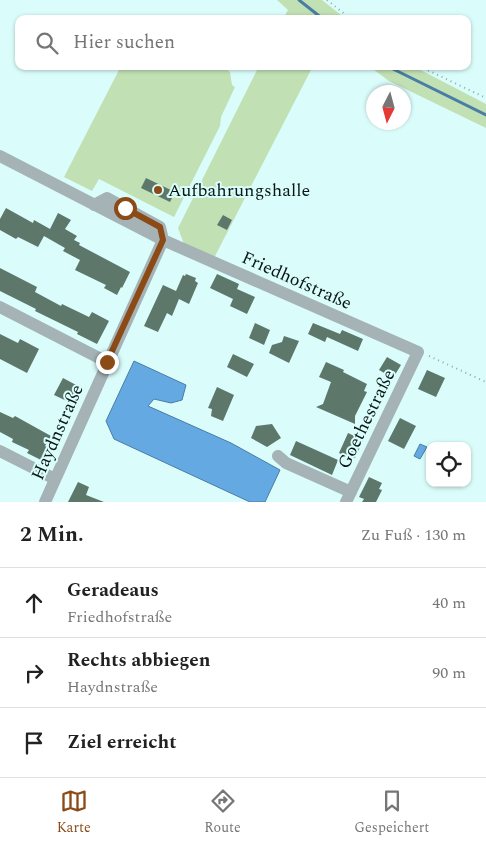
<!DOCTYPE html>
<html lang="de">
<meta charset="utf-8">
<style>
body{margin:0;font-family:Spectral,serif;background:#f2f2f2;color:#222}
.controls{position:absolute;right:15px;bottom:15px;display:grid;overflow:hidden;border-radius:10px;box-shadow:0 1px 4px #0004}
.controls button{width:45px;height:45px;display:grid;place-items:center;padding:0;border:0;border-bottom:1px solid #e0e0e0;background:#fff;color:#222;font:25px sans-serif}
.compass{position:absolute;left:366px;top:85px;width:45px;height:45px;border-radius:50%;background:#fff;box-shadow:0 1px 4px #0004;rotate:186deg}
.stop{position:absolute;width:15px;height:15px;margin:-11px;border:4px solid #8b4a16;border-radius:50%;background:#fff}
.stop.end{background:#8b4a16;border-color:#fff;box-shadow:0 1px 5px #0008}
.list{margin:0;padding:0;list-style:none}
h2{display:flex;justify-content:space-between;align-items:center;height:65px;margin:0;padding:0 20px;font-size:21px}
h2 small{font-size:16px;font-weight:400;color:#767676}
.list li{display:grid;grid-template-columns:32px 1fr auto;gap:15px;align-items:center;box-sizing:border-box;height:70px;padding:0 20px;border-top:1px solid #e0e0e0}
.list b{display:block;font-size:19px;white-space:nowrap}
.list p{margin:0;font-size:16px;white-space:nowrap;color:#767676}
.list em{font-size:16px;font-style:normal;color:#767676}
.icon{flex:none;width:28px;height:28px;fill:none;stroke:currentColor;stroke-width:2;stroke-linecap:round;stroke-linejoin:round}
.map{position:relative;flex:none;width:486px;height:502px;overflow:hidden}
.search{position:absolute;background:#fff;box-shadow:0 1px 4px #0004;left:15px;right:15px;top:15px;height:55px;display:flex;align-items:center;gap:12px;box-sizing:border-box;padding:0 18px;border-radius:10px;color:#767676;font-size:19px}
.sheet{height:275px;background:#fff}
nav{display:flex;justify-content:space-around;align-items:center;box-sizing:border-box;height:70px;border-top:1px solid #e0e0e0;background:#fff;font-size:14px;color:#767676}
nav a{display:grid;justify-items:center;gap:2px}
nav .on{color:#8b4a16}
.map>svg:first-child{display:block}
.green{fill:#c1e0b4}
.water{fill:#65a9e3;stroke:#497da5}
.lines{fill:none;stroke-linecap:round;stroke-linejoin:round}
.stream{stroke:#497da5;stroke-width:3}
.building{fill:#5d776b}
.path{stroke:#8faaa8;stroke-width:2;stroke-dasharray:1 4;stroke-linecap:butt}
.minor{stroke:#a5b3b7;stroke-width:12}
.route{stroke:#8b4a16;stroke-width:6}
.poi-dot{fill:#8b4a16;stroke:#dafdfb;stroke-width:2}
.labels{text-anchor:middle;stroke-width:4;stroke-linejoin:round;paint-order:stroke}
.poi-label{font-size:18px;fill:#091615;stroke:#dafdfb;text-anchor:start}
.street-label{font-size:18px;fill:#091615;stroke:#dafdfb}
</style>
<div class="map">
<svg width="486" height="502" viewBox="0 0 486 502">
<rect width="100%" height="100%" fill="#dafdfb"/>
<!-- green -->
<path class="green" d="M277,0H322L346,19H283L288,10Z
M121,66H223L230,72L232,85L235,87L221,117L220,126L174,217L99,179L92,191L64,177Z
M259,66H313L214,258L184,244L178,228Z
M369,66H413L486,104V128L389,81Z"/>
<!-- water -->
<path class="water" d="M134,361L186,385L182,400L171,403L154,399L148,406L231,443L280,470L265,502H250L114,439L106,421Z
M420,444L427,447L420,459L414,456Z"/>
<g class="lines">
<!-- stream -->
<path class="stream" d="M299,0L323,19
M387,66L486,115"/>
</g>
<!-- building -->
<path class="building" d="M146,178L175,192L170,202L141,188Z
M6,208L33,223L34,220L50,229L58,213L71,220L65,229L77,236L74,240L80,243L79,245L130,272L122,288L121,287L117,295L104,288L106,285L75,270L80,260L63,251L65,248L44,236L38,247L18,237L16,239L0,230V219Z
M223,215L232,220L227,230L217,225Z
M0,268L37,287L35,292L61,306L62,304L89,317L92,312L109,321L97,344L77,334L78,332L35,311L36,309L0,291Z
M186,274L196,278L195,281L198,283L189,304L179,299L172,316L167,313L158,332L144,326L163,285L176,291L183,275L185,276Z
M217,274L239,284L237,289L255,297L247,314L230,306L233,299L210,288Z
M255,323L270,330L264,345L249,338Z
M313,323L340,334L342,330L363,339L358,351L327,337L325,342L308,334Z
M0,334L18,343L20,339L39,349L27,373L0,359Z
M284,336L299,341L289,363L269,353L272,345L282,342Z
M233,354L254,364L247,377L227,367Z
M387,357L401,365L393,378L379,370Z
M326,362L344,370L343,372L367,384L364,391L367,392L355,416V424L316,407L323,404L331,382L319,377Z
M427,370L445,378L436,397L418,389Z
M63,378L78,386L69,402L54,395Z
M217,387L234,395L223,421L211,416L212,409L208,408Z
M0,412L13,418L15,416L51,436L45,446L52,450L45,462L27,453L29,450L12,442L13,439L0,432Z
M400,418L416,426L404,449L388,441Z
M272,424L281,438L267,447L251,438L256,426Z
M348,433L363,440L355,458L352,457L351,459L339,453Z
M296,441L338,460L332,475L290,455Z
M369,477L382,483L379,489L382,490L376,502H362L364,499L359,497Z
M78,482L89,487L86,495L104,502H68Z"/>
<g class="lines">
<!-- path -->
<path class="path" d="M327,0L351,19
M419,66L486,98
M429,356L486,382"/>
<!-- minor -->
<path class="minor" d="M0,156L163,240L418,352L346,502
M94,205L107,198L160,227L163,240
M0,307L107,362
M0,451L55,479
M278,456L286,463L351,492
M45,502L163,240"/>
</g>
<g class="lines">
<!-- route -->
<path class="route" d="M107,362L163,240L160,227L125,208"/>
</g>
<!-- markers -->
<circle class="poi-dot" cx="158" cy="190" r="5"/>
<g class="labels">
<!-- poi labels -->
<g class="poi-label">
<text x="168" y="196">Aufbahrungshalle</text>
</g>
<!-- street labels -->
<g class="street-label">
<text transform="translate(297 280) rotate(24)" y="6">Friedhofstraße</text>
<text transform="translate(366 419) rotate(-64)" y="6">Goethestraße</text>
<text transform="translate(57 432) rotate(-66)" y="6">Haydnstraße</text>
</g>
</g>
</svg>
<div class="controls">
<button><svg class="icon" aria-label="locate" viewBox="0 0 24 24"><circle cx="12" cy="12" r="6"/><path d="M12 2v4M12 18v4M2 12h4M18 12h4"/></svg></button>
</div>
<svg class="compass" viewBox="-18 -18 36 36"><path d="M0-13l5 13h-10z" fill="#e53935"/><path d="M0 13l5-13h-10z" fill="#767676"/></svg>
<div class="stop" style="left:125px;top:208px"></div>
<div class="stop end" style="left:107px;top:362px"></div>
<div class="search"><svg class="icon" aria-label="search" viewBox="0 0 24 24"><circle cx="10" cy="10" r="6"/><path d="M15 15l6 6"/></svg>Hier suchen</div>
</div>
<section class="sheet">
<h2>2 Min.<small>Zu Fuß · 130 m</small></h2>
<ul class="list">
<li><svg class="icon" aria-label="ahead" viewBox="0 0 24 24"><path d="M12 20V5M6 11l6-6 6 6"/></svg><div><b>Geradeaus</b><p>Friedhofstraße</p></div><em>40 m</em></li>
<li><svg class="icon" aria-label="right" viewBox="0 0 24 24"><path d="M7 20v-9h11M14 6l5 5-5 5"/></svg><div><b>Rechts abbiegen</b><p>Haydnstraße</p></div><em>90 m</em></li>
<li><svg class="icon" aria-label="arrive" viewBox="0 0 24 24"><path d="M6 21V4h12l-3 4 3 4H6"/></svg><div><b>Ziel erreicht</b></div></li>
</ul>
</section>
<nav>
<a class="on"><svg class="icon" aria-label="map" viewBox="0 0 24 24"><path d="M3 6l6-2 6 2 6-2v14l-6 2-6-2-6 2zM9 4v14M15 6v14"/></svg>Karte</a>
<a><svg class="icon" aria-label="directions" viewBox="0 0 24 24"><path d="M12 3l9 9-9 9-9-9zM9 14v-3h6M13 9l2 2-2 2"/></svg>Route</a>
<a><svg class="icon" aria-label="saved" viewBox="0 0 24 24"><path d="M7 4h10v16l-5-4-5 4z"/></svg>Gespeichert</a>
</nav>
